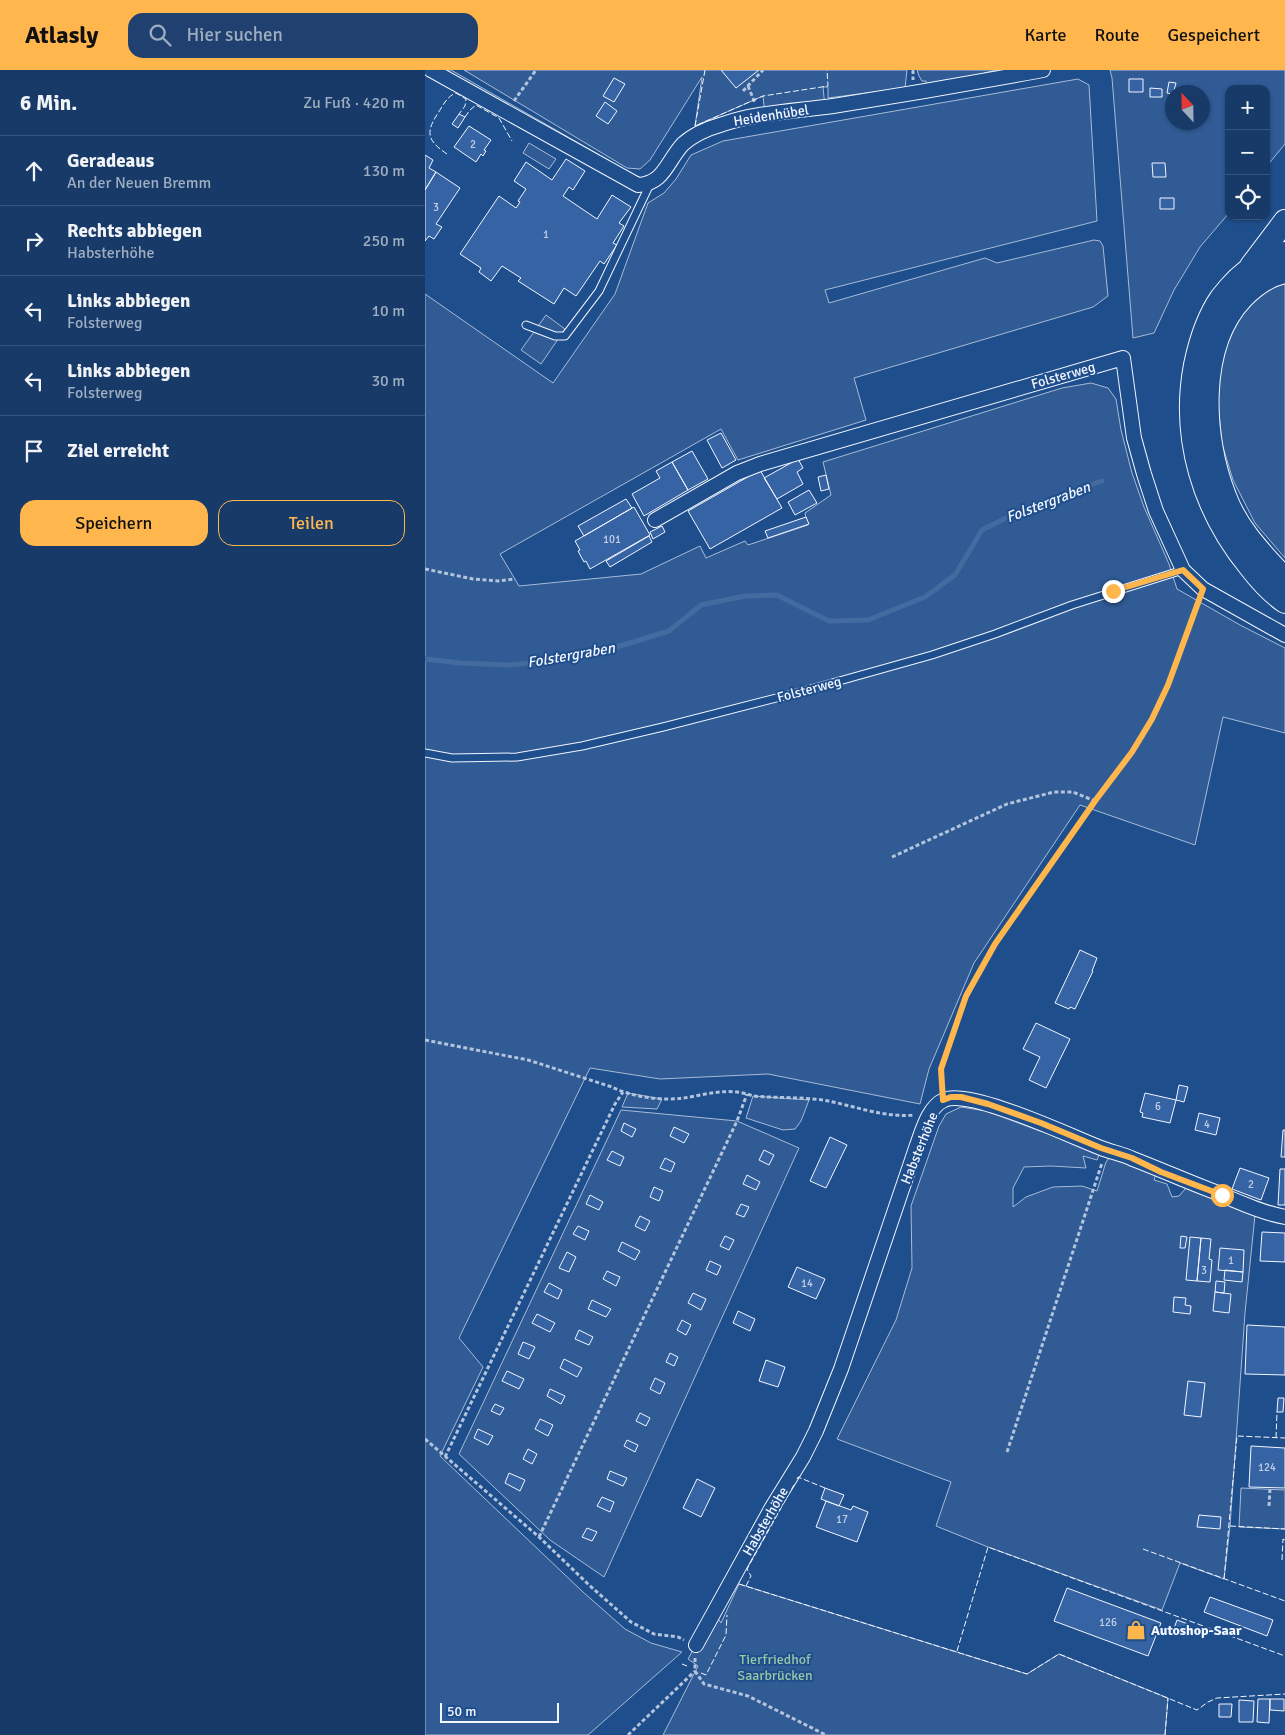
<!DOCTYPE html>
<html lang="de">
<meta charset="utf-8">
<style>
body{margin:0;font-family:Signika,sans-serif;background:#20416f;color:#f1f3f6}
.controls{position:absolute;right:15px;top:15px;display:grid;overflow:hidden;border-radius:10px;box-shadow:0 1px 4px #0004}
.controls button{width:45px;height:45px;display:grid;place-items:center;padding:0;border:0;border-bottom:1px solid #36547d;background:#173a69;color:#f1f3f6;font:25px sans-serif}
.compass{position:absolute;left:740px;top:15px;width:45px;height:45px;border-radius:50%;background:#173a69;box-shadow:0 1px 4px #0004;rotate:338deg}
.scale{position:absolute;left:15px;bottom:12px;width:119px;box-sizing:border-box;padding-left:5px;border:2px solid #f2f6ff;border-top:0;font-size:14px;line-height:18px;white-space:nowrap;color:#f2f6ff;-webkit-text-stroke:4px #1f4e8c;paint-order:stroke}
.stop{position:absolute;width:15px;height:15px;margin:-11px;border:4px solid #ffb74d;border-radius:50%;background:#fff}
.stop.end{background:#ffb74d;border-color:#fff;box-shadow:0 1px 5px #0008}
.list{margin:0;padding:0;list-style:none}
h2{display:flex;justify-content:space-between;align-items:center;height:65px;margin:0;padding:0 20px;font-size:21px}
h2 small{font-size:16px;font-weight:400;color:#9eadc0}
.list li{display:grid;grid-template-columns:32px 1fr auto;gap:15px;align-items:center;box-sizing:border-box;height:70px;padding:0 20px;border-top:1px solid #36547d}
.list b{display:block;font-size:19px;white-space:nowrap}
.list p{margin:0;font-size:16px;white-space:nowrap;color:#9eadc0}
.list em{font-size:16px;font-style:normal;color:#9eadc0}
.actions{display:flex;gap:10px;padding:15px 20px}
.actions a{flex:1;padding:11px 0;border:1px solid #ffb74d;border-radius:15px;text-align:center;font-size:18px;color:#ffb74d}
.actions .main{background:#ffb74d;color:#111}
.icon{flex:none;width:28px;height:28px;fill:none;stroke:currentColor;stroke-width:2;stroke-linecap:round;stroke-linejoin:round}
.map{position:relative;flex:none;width:860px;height:1665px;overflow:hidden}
header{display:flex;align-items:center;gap:30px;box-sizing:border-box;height:70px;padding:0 25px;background:#ffb74d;color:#111}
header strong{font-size:24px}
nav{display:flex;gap:28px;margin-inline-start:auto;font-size:18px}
.search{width:350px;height:45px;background:#20416f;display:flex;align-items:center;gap:12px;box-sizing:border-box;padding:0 18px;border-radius:15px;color:#9eadc0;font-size:19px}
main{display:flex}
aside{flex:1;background:#173a69}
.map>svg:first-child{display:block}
.built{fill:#305b95;stroke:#a8bbd7;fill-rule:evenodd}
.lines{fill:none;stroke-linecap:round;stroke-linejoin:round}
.stream{stroke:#446ba0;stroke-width:5}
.building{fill:#3563a3;stroke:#f2f6ff}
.service-casing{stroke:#f2f6ff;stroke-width:9}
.minor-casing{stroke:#f2f6ff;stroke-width:16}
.primary-casing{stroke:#f2f6ff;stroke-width:24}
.path{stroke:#b3c4dc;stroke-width:3;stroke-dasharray:4 2.5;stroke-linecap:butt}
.service{stroke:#1f4e8c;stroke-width:7}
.minor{stroke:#1f4e8c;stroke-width:14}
.primary{stroke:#1f4e8c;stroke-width:22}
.fence{stroke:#f2f6ff;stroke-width:1;stroke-dasharray:6 2.5;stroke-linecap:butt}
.route{stroke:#ffb74d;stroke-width:6}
.labels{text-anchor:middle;stroke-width:4;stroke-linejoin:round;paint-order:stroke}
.number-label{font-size:11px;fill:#c3d1e8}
.street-label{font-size:14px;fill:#f2f6ff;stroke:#1f4e8c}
.poi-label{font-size:14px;font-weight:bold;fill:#f2f6ff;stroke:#1f4e8c;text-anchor:start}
.park-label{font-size:14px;fill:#97c8a6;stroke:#1f4e8c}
.water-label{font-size:15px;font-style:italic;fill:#f2f6ff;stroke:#1f4e8c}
</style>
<header>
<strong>Atlasly</strong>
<div class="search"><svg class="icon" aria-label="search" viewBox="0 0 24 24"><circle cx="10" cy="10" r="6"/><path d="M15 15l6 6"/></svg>Hier suchen</div>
<nav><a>Karte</a><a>Route</a><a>Gespeichert</a></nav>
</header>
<main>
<aside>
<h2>6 Min.<small>Zu Fuß · 420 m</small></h2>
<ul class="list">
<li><svg class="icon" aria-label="ahead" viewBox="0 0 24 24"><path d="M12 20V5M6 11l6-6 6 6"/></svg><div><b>Geradeaus</b><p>An der Neuen Bremm</p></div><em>130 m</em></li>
<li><svg class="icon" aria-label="right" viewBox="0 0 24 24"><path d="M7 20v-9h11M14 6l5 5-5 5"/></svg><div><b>Rechts abbiegen</b><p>Habsterhöhe</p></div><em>250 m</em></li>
<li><svg class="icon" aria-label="left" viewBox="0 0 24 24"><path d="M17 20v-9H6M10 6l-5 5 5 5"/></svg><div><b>Links abbiegen</b><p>Folsterweg</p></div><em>10 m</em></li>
<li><svg class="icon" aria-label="left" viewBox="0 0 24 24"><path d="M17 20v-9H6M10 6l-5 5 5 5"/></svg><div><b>Links abbiegen</b><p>Folsterweg</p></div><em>30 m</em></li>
<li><svg class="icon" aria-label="arrive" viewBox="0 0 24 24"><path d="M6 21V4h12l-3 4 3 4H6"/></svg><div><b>Ziel erreicht</b></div></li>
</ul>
<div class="actions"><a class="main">Speichern</a><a>Teilen</a></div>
</aside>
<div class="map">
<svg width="860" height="1665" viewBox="0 0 860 1665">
<rect width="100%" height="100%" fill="#1f4e8c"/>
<!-- built -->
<path class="built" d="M6,0H26L185,91L181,98Z
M39,0H482L480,18L403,28V17H398L400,37L340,45L338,26L270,56L277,7L225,90L215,99L202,98Z
M492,0H572L559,3L580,7L502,20L501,11H497L494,6Z
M685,0H860V74L841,97V19H804V143L775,177L749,220L729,263L708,268L687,8ZM748,22H778V52H748Z
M653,9L664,15L672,151L400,220L404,233L560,188L572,193L669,170L675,171L678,176L683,226L668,237L429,308L441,350L313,390L296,359L75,484L94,516L216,504L275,476L281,488L320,471L323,475L383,455L380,443L406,425L398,392L637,318L666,313L683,318L691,329L696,360L707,403L719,437L744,494L752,519L815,555L860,578V663L798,647L770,775L655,735L549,893L504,999L495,1034L343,1004L235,1009L165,998L34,1268L58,1297L15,1386L158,1522L200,1559L226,1573L257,1582L163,1665H0V224L128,313L190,224L223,133L239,123L251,109L266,85L298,71Z
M104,73L131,89L124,99L98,83Z
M860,214V488L830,453L808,410L797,374L793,334L796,295L803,270L817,244L840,221L856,215Z
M121,245L140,259L116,294L96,280Z
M203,1023L237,1029L232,1039L197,1037Z
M328,1026L384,1030L376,1051L370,1059L358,1060L321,1048Z
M536,1037L561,1041L615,1061L677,1078L672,1090L658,1086L661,1098L626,1096L599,1097L588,1118V1137L601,1127L628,1117L657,1116L672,1121L681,1092L684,1088L690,1086L731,1104L729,1110L742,1114L747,1127L754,1126L761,1118L830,1145L820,1243L805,1456L799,1509L755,1493L737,1540L563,1477L511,1456L526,1412L412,1369L471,1250L487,1198L486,1136L514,1056L521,1044Z
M196,1040L312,1051L374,1078L179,1507L125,1470L34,1384Z
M816,1418L860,1420V1459L814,1457Z
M314,1514L602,1604L634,1584L743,1628L740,1665H238L273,1596L263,1589L289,1542L296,1553Z"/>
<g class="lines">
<!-- stream -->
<path class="stream" d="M0,589L35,593L84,595L117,592L179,581L244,561L276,535L320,526L352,525L404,551L443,550L500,527L530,505L557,460L603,437L677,411"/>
</g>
<!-- building -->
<path class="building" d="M296,0H334L311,18Z
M189,8L200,14L189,32L178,26Z
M704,9H718V22H704Z
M744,12L751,13L748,24L742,23Z
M725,18L737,19V27H725Z
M180,32L192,41L183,54L171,46Z
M34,44L40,47L33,58L27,54Z
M44,56L66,70L59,80L61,81L58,86L56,84L51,92L29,77Z
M0,85L8,90L4,98L11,102L0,120Z
M141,89L160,101L148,120L144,117L138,126L172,149L187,125L206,137L194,153L199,156L188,173L192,175L179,194L175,191L151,226L139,218L129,234L93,211L96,208L77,196L66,211L54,202L56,198L35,184L74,126L91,138L95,132L93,131L101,119L89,111L101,92L127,110Z
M727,93H740L741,107H728Z
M11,102L35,118L11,154L17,157L9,169L4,166L0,171V120Z
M735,128H749V139H735Z
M296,363L311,390L297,398L282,370Z
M267,381L283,409L263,420L247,392Z
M373,389L378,398L372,402L378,414L352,429L339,408Z
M247,392L263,420L219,446L207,424L235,408L231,401Z
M335,400L357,438L285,479L263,441Z
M401,405L404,419L396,421L393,407Z
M384,420L392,433L370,445L363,432Z
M201,429L207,438L159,466L153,456Z
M209,437L225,465L165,499L161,491L159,492L153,481L155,480L150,471Z
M381,447L384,454L343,468L340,461Z
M237,456L240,462L228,469L225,462Z
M224,466L227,472L185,497L181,491Z
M655,880L672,888L667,901H668L650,939L645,937L644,939L630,933Z
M611,953L645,969L621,1018L604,1010L615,987L598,979Z
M754,1015L763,1017L759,1032L751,1030Z
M720,1023L751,1030L745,1053L717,1047L718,1043L715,1042Z
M774,1043L795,1048L791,1065L770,1060Z
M199,1053L211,1059L207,1067L196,1061Z
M249,1057L264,1064L259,1073L245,1066Z
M858,1060H860V1087H856Z
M405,1067L422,1075L401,1118L385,1111Z
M339,1080L349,1085L344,1095L334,1090Z
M187,1081L199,1087L195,1096L182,1090Z
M240,1088L250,1093L246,1102L235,1098Z
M815,1098L844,1108L836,1130L807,1119Z
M855,1099H860V1135H853Z
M322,1105L335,1112L331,1120L318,1114Z
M229,1117L238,1121L234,1131L225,1127Z
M165,1125L178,1132L174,1140L161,1134Z
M316,1134L324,1137L319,1147L311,1144Z
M215,1146L225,1151L220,1161L210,1156Z
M153,1156L164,1161L160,1170L148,1164Z
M837,1162L860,1163V1192L835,1191Z
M300,1166L309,1170L304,1180L295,1176Z
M756,1166L762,1167L760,1178H755Z
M765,1167L776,1168L772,1211L761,1210Z
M776,1168L786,1169L784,1189L787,1190L785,1212L772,1211Z
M197,1172L215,1181L210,1190L193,1181Z
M795,1178L819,1180L818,1202L793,1200Z
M142,1182L151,1187L144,1202L134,1198Z
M285,1191L296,1196L292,1205L281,1200Z
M372,1197L400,1209L391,1229L363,1217Z
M800,1200L818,1202L817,1212L799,1210Z
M182,1201L195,1207L191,1216L178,1209Z
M791,1211L800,1212L799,1223L790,1222Z
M124,1213L137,1220L133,1229L119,1222Z
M790,1222L806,1224L804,1243L788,1241Z
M268,1223L281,1229L276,1240L263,1233Z
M749,1227L761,1228L760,1235L766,1236L765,1244L748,1242Z
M167,1230L186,1239L181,1247L163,1239Z
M313,1241L330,1249L325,1261L308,1253Z
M112,1244L130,1253L125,1262L107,1253Z
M257,1250L266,1255L261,1265L252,1260Z
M822,1255L860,1257V1305L820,1304Z
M154,1260L168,1267L164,1275L150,1269Z
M98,1272L110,1277L104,1289L93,1284Z
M245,1283L253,1287L249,1296L241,1292Z
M139,1289L157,1298L152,1307L135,1298Z
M341,1290L360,1297L353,1317L334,1311Z
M82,1301L99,1309L94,1319L77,1311Z
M230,1308L240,1313L235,1324L225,1319Z
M763,1311L780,1313L776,1347L759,1345Z
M125,1319L140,1326L136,1334L122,1326Z
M853,1328H859L858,1342H852Z
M70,1334L79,1338L75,1345L66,1341Z
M215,1343L225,1348L221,1356L211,1351Z
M115,1349L128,1355L123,1366L110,1359Z
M53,1359L68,1366L63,1375L49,1368Z
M202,1370L213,1375L210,1382L199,1376Z
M826,1376L860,1378V1418L824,1417Z
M103,1379L112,1384L107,1394L98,1389Z
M185,1401L202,1408L198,1416L182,1409Z
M84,1403L100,1410L95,1421L80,1413Z
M272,1409L290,1418L276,1447L258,1438Z
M400,1418L419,1425L414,1436L396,1429Z
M177,1427L189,1432L185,1442L172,1436Z
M401,1431L426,1440L428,1436L443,1442L432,1472L391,1457Z
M774,1445L796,1447L795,1459L772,1457Z
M162,1458L172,1462L167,1471L157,1467Z
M642,1518L736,1553L723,1586L629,1551Z
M785,1527L848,1550L842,1566L779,1542Z
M752,1550L763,1554L759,1565L748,1561Z
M833,1629H845L844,1653L832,1652Z
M845,1629H859V1641L845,1640Z
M814,1630L829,1631L828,1652H814Z
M794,1634H807L806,1647H794Z"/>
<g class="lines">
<defs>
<path id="service" d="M101,255L130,266H140L174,221L225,114
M0,683L27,688L92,687L157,676L238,657L375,622L507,585L570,564L647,535L758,500"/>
<path id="minor" d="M6,0L213,115C239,114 242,91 258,74C269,64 284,58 298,54C333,42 371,41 408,36C478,25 548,13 618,0
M230,450L312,403L335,394L698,288L709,368L719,404L731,441L758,500L778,519L860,565
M271,1575L346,1439L378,1387L391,1361L416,1299L491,1078C497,1062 503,1037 519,1030C544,1018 647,1067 676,1078C686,1082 698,1084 708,1089C734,1099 759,1110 785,1120C810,1130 834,1142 860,1147"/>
<path id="primary" d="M860,183C834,188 812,207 796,228C782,248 775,271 770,295C756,368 779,441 825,497C835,510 847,523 860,532
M826,196L860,151
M860,202C844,205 830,215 818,227C771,276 777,368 800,426C812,459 837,484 860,509"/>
</defs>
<!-- service casing -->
<use href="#service" class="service-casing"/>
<!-- minor casing -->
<use href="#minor" class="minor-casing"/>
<!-- primary casing -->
<use href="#primary" class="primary-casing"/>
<!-- path -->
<path class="path" d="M488,0V10
M323,16L330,33
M318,21L338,0
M89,31L111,0
M0,499L48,509L73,511L90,509
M467,787L582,734L629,722H648L670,731
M0,970L103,990L187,1017C207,1027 236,1031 259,1028C282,1024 306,1017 328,1026C351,1028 375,1027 398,1030C427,1035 458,1048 489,1045
M517,1017L516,999L541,926L570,874L670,731L707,682L727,649L743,615L775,531
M0,1369L114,1467L164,1515L206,1552L229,1564L253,1567L259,1570
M582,1382L677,1093
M20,1387L190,1034L198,1022
M844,1436L845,1418
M114,1467L312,1051L322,1024
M270,1588V1601L279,1614L323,1626L401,1665
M203,1665L270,1601"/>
<!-- service -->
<use href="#service" class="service"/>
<!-- minor -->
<use href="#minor" class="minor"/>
<!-- primary -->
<use href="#primary" class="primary"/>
<!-- fence -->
<path class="fence" d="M280,0L270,56L338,26L403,16L402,0
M40,47L45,40L51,35L74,48L87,71
M22,84C0,69 1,61 15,40C19,33 23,26 31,23L41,29L40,36L34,44
M851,1368L852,1342
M372,1409L373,1407L400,1418
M805,1456L860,1459
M718,1479L860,1531
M857,1490L858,1469L860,1470
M799,1509L812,1366L860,1368
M314,1514L602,1604L634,1584L772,1640L783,1632L792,1628L860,1624
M321,1516L326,1506L322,1499L369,1415
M532,1581L563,1477L860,1586
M257,1594L262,1596
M276,1603L281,1605L301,1565L302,1545
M740,1665L743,1628"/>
</g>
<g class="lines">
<!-- route -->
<path class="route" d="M688,521L758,500L778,519L743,615L727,649L707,682L670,731L570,874L541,926L516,999L518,1030L526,1027H536L563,1034L616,1053L676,1078L707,1088L736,1102L797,1125"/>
</g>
<!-- icons -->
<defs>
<symbol id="shop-bare" viewBox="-9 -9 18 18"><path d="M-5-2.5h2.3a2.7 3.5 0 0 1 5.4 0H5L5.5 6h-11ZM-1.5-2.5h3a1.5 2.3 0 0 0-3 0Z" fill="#ffb74d" stroke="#1f4e8c" stroke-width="2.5" paint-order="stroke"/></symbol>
</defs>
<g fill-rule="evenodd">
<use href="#shop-bare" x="697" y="1546" width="28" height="28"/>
</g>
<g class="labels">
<!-- number labels -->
<g class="number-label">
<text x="48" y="78">2</text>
<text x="11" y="141">3</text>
<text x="121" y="168">1</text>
<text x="187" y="473">101</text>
<text x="733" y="1040">6</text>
<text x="782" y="1058">4</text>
<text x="826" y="1118">2</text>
<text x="806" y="1194">1</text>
<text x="779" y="1204">3</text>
<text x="382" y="1217">14</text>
<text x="842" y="1401">124</text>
<text x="417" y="1453">17</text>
<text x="683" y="1556">126</text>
</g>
<!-- street labels -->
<g class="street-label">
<text transform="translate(346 45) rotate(-9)" y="5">Heidenhübel</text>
<text transform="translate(638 305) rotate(-16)" y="5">Folsterweg</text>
<text transform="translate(384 619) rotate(-15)" y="5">Folsterweg</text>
<text transform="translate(494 1078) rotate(-68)" y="5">Habsterhöhe</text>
<text transform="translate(340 1451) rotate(-60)" y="5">Habsterhöhe</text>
</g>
<!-- poi labels -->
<g class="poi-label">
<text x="726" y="1565">Autoshop-Saar</text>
</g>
<!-- park labels -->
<g class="park-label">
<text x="350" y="1594">Tierfriedhof<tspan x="350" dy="16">Saarbrücken</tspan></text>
</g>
<!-- water labels -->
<g class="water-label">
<text transform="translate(623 432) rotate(-21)" y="5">Folstergraben</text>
<text transform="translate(146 585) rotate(-10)" y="5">Folstergraben</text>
</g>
</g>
</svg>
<div class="controls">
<button>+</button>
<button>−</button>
<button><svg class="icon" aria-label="locate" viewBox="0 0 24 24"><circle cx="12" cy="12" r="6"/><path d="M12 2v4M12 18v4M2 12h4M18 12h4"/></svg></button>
</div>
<svg class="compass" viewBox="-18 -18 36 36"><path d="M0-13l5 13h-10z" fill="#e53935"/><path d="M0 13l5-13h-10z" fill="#9eadc0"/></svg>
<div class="scale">50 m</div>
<div class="stop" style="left:797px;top:1125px"></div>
<div class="stop end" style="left:688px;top:521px"></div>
</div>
</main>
